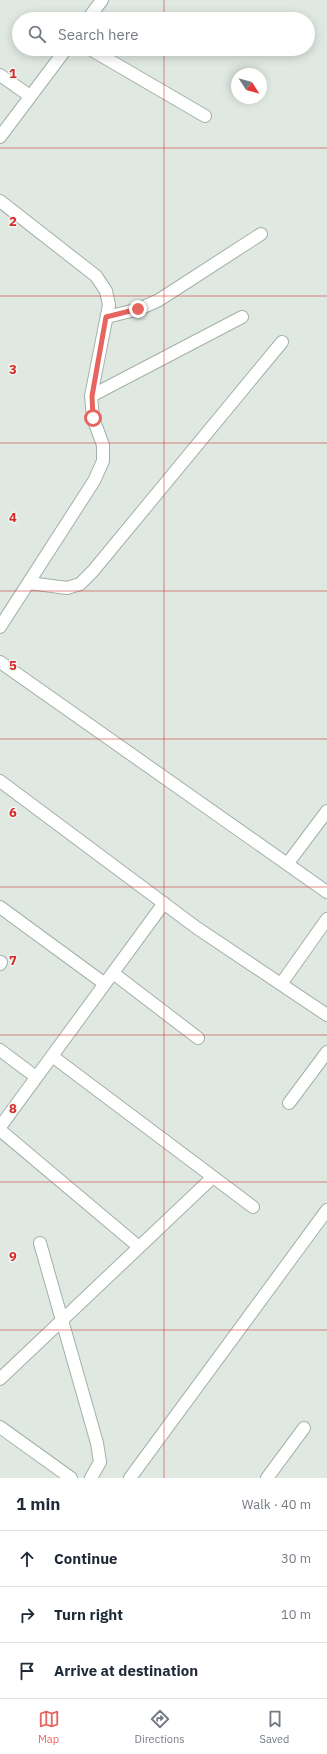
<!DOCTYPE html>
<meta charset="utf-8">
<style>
body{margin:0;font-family:"IBM Plex Sans",sans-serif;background:#f2f2f3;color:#1f2937}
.compass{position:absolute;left:231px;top:68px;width:36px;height:36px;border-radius:50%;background:#fff;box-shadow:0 2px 10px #0003;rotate:126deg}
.stop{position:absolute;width:12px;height:12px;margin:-9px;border:3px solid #e7655f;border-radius:50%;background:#fff}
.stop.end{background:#e7655f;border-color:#fff;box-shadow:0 1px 4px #0008}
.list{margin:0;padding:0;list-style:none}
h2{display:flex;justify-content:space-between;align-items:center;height:52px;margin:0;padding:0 16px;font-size:17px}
h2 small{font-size:13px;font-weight:400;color:#747a83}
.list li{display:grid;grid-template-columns:26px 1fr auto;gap:12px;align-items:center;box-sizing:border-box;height:56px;padding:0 16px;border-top:1px solid #e0e1e3}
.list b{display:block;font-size:15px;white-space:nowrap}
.list em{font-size:13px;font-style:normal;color:#747a83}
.icon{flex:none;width:22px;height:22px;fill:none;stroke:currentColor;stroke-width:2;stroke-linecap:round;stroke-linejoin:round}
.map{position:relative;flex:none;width:327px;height:1478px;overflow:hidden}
.search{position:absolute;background:#fff;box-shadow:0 2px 10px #0003;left:12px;right:12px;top:12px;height:44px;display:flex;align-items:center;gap:10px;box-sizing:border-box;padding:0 14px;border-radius:22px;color:#747a83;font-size:15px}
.sheet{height:220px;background:#fff}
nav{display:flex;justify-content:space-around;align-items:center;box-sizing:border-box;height:56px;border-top:1px solid #e0e1e3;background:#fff;font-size:11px;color:#747a83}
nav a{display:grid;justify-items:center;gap:2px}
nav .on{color:#e7655f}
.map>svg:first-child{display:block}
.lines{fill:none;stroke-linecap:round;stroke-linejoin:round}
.minor-casing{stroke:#a2b0a8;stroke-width:14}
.minor{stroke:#fff;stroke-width:12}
.route{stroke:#e7655f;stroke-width:5}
.grid{fill:none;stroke:#d62828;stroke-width:1;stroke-opacity:0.55}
.grid-label{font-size:13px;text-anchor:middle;font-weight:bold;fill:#d62828;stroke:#eff6f1;stroke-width:3;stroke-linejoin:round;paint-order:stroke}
</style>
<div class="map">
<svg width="327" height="1478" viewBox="0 0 327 1478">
<rect width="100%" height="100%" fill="#dfe9e2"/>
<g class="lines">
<defs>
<path id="minor" d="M88,19L102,0
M90,49L205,116
M0,75L30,96
M0,137L66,49
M0,201L96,276L106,291L109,305L91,396L93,418L103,445V461L94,481L0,627
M107,317L139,309L159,300L261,234
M91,396L242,317
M29,583L67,588L80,584L93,571L282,342
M0,662L327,892
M0,781L197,928L327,1015
M288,863L327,811
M0,907L105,984
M0,964L1,962
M113,973L198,1038
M281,984L327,919
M0,1050L36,1077
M52,1056L253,1207
M289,1103L327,1052
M0,1127L164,903
M0,1130L139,1247
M40,1243L97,1443L100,1462L91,1478
M0,1379L213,1177
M0,1427L71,1478
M130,1478L327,1210
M267,1478L304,1428"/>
</defs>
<!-- minor casing -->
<use href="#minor" class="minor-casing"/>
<!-- minor -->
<use href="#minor" class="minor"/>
</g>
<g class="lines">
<!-- route -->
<path class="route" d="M93,418L92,396L106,317L138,309"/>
</g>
<!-- grid -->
<path class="grid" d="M164,0V19M164,49V1478M0,148H327M0,296H327M0,443H327M0,591H327M0,739H327M0,887H327M0,1035H327M0,1182H327M0,1330H327"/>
<g class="grid-label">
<text x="13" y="78">1</text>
<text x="13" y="226">2</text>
<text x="13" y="374">3</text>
<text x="13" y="522">4</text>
<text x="13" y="670">5</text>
<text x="13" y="817">6</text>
<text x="13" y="965">7</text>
<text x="13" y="1113">8</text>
<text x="13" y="1261">9</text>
</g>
</svg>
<svg class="compass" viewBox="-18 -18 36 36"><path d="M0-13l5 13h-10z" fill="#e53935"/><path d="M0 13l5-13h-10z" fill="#747a83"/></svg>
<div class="stop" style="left:93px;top:418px"></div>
<div class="stop end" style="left:138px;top:309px"></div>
<div class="search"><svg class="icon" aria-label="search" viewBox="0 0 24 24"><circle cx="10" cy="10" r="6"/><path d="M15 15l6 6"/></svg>Search here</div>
</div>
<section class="sheet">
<h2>1 min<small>Walk · 40 m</small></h2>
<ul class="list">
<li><svg class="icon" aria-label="ahead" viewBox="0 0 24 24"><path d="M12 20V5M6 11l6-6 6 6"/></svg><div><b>Continue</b></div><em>30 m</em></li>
<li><svg class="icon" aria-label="right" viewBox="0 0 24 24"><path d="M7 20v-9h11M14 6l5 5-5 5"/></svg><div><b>Turn right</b></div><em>10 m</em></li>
<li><svg class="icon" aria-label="arrive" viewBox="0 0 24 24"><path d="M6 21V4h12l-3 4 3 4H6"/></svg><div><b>Arrive at destination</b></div></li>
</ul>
</section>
<nav>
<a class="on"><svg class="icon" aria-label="map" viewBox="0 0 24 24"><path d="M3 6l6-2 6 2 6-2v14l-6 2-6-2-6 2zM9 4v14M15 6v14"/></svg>Map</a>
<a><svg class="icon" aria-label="directions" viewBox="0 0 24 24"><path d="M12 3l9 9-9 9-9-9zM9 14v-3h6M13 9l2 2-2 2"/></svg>Directions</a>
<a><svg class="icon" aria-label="saved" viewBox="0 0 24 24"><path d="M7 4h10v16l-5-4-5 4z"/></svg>Saved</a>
</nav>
